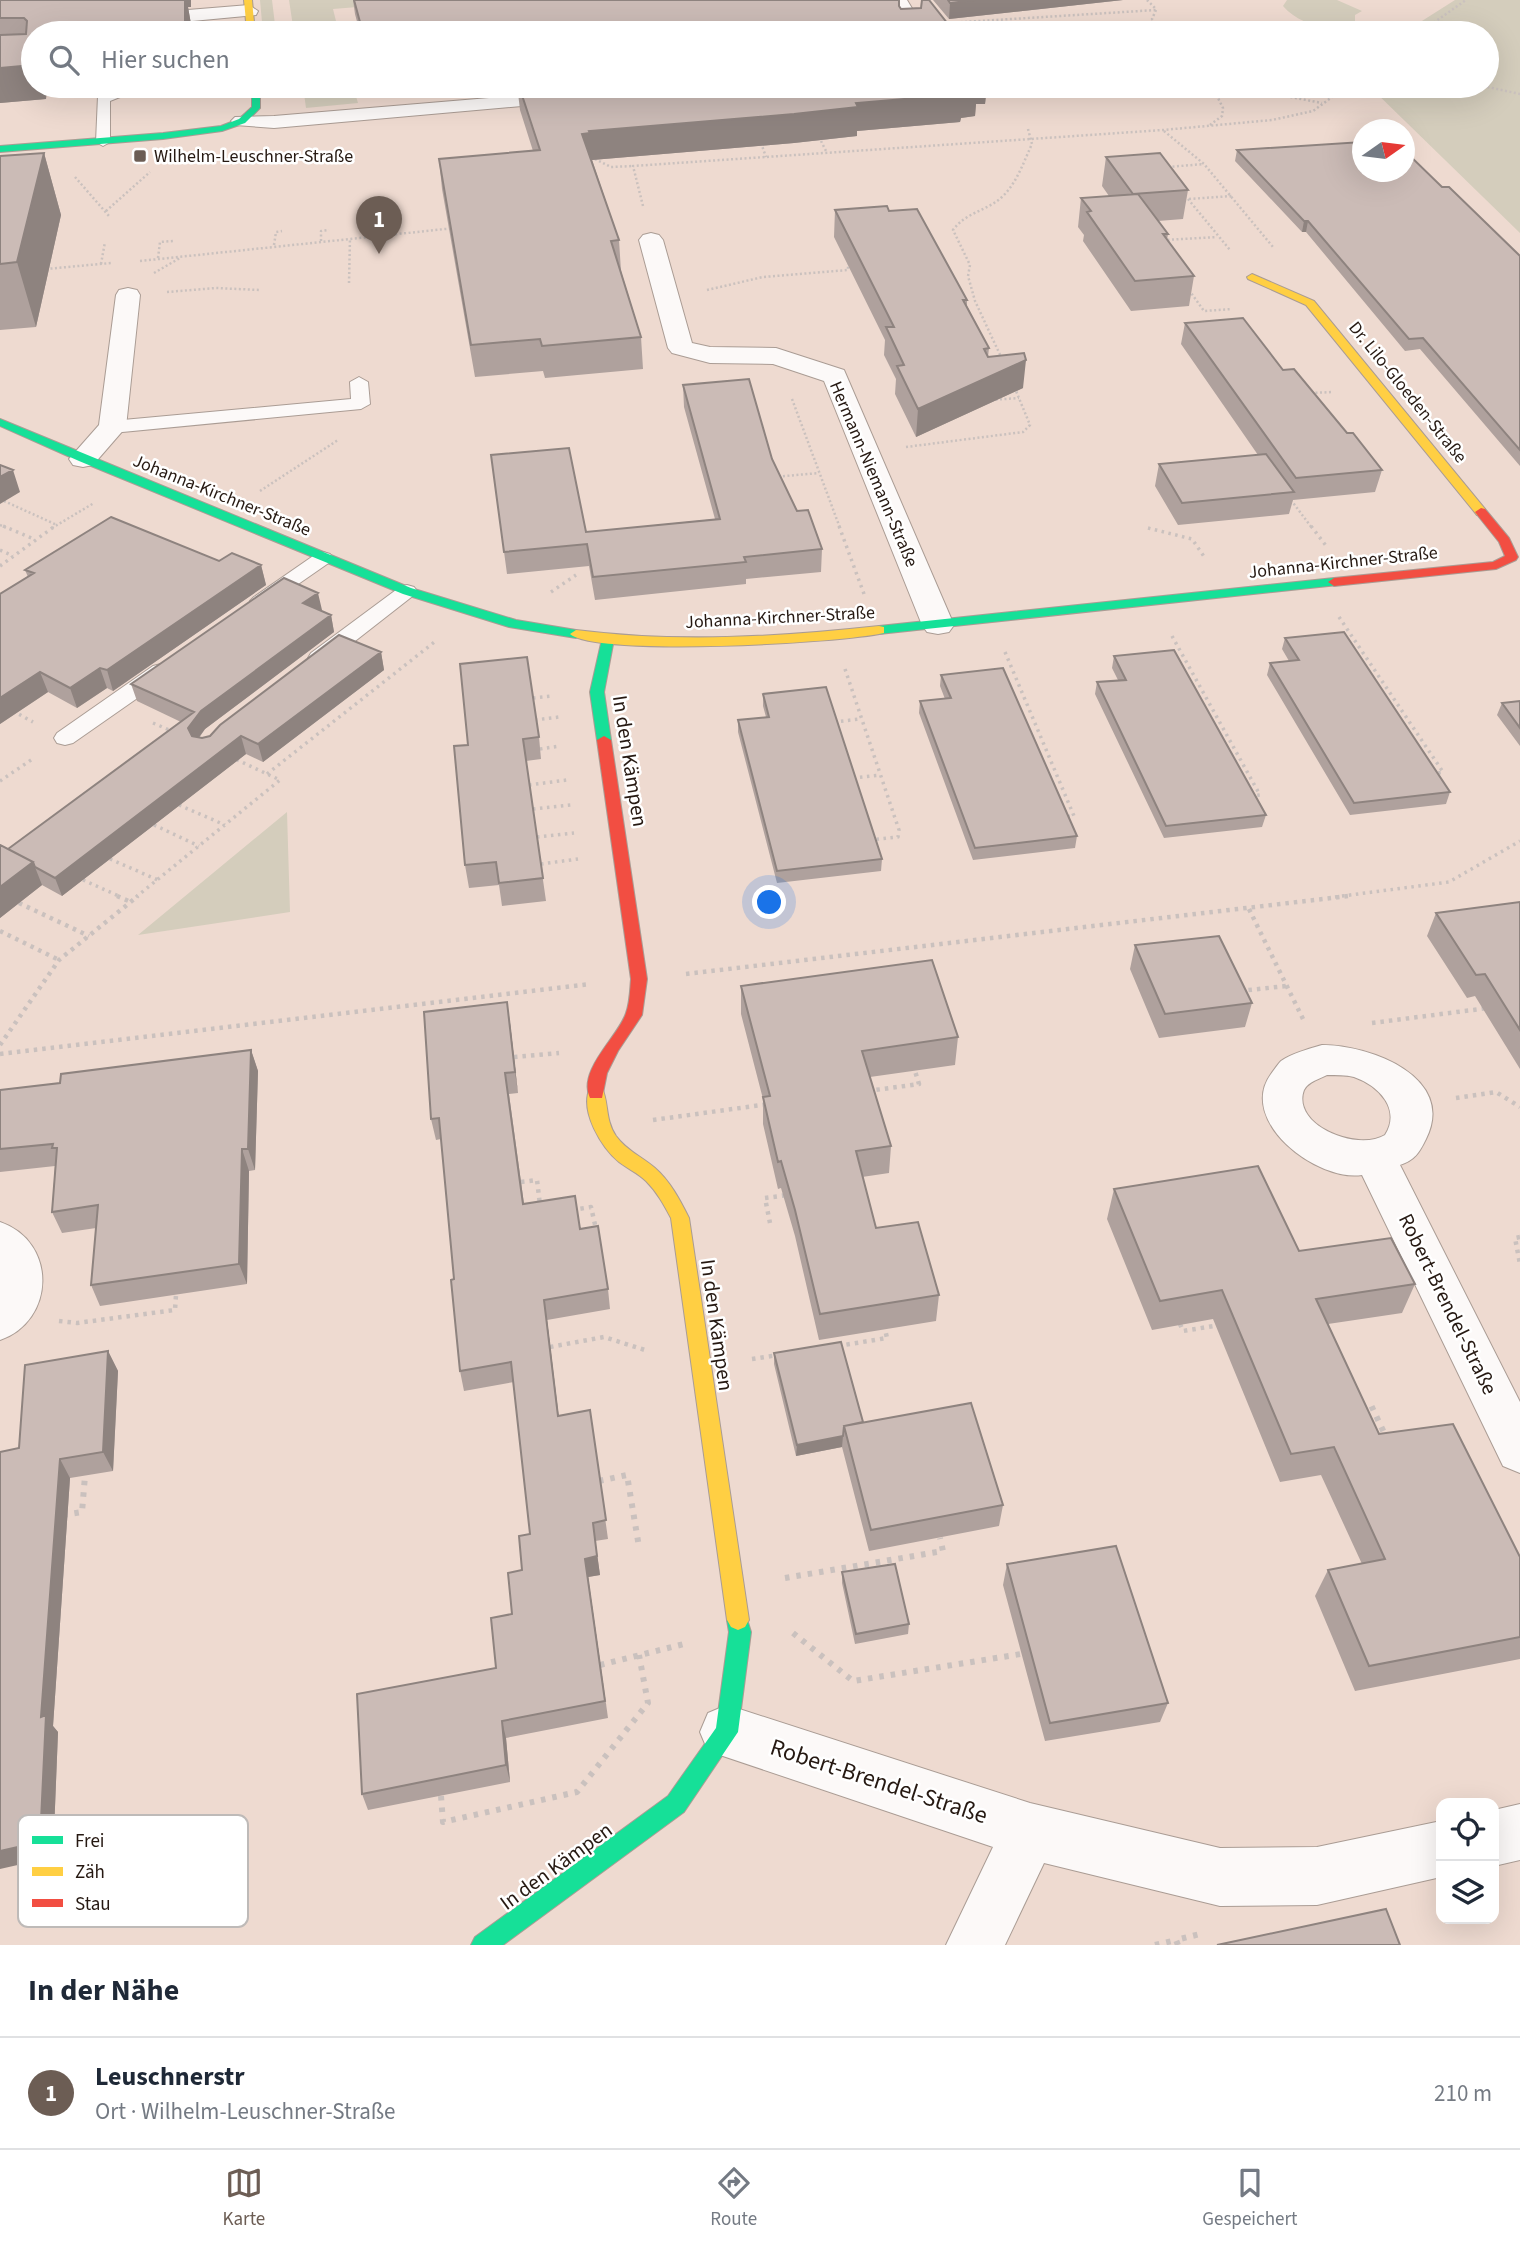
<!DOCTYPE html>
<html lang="de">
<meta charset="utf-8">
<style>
body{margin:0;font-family:"Source Sans 3",sans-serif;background:#f6f6f7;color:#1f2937}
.controls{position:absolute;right:21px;bottom:21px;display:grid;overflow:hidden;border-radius:14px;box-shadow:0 7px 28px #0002}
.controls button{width:63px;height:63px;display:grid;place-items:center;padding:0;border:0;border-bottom:2px solid #e0e1e3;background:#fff;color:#1f2937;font:35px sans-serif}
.compass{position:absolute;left:1352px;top:119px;width:63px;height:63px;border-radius:50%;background:#fff;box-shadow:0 7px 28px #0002;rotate:76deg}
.you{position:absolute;left:770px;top:903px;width:24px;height:24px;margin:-18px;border:5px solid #fff;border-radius:50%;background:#1a73e8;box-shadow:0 0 0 10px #1a73e833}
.badge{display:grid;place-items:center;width:46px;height:46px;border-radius:50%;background:#6c5d54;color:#fff;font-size:23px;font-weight:700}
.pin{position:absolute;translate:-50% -58px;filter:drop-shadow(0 2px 4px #0008)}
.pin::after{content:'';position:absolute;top:37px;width:24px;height:21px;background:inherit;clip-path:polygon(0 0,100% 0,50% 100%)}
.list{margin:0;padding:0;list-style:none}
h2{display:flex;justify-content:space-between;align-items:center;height:91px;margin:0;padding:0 28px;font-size:30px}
h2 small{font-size:23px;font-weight:400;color:#747a83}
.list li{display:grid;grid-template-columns:46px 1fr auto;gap:21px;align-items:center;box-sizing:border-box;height:112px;padding:0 28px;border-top:2px solid #e0e1e3}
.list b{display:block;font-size:26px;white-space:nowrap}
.list p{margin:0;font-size:23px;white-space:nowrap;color:#747a83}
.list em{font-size:23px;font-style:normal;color:#747a83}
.icon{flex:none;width:38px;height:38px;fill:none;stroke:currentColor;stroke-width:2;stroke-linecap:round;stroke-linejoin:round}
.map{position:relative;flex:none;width:1520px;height:1945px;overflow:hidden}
.search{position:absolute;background:#fff;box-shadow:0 7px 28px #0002;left:21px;right:21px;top:21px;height:77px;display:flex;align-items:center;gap:18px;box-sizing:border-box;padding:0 24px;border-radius:38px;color:#747a83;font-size:26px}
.sheet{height:203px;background:#fff}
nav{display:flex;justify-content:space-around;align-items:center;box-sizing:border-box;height:98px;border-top:2px solid #e0e1e3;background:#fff;font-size:19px;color:#747a83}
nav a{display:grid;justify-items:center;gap:4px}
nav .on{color:#6c5d54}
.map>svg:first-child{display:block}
.green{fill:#d4cdbc}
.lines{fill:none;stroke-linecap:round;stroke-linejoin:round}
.lane-casing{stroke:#aa9c94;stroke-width:2}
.street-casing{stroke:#aa9c94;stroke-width:2}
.fast-casing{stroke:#aa9c94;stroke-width:2}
.slow-casing{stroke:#aa9c94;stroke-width:2}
.jam-casing{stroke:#aa9c94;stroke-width:2}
.path-far3{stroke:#cac1be;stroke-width:2.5;stroke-dasharray:2 2.5;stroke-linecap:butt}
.path-far2{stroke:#cac1be;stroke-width:3.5;stroke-dasharray:2.5 4.5;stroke-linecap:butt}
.path-far1{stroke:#cac1be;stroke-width:4.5;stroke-dasharray:3.5 5;stroke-linecap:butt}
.path{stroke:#cac1be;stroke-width:6;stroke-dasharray:4.5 7;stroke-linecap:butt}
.lane{fill:#fcf9f8;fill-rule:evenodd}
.street{fill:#fcf9f8;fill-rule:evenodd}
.fast{fill:#16e098;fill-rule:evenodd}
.slow{fill:#ffcf43;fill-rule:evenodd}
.jam{fill:#f24e42;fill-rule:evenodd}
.wall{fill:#afa19d}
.shaded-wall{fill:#8e837f}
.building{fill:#cbbbb6;stroke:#8e837f;stroke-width:2}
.poi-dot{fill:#6c5d54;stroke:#fff;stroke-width:2.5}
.labels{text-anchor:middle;stroke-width:5;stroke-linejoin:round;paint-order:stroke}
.far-poi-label{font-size:18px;fill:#261912;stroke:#fff;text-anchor:start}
.far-street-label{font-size:18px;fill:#261912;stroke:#fff}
.street-label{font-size:21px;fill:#261912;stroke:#fff}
.near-street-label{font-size:24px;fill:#261912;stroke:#fff}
.key{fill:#fff;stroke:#bebab8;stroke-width:2}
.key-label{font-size:19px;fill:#261912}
</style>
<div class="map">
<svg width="1520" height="1945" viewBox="0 0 1520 1945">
<rect width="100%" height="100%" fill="#eedad0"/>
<!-- green -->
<path class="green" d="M260,0H272L276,33H263Z
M289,0H443L333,9L339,33H294Z
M1287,0H1337L1362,11L1355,15V22C1332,33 1299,25 1283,6Z
M1455,0H1520V233L1369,86H1487V33H1403Z
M303,86H353L358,103L306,108Z
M287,812L290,912L138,935Z"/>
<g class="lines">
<defs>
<path id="lane" d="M186,86L179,90L125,95L110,101V142L103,146L96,142L98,96L122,87Z
M359,377L368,382L370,404L361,409L112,433L103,427L112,421L351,399L350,382Z
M323,552L330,554L333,558L330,562L268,605H254L250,601L254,597L316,554Z
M407,585L414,587L417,591L414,595L327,663H311L308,658L311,653L400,587Z
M161,664L169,666L172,671L169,676L73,743L65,745L57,743L54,738L57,733L153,666Z"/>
<path id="street" d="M889,0H907L919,20L918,33H900V20Z
M249,5L258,11L256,15L139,26L130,20L139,14Z
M571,91L578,93L581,97L578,101L274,128L235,125L231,121L235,117L274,116Z
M651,233L659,235L663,240L692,343L710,347L776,348L844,370L954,625L949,632L938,634L927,632L922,625L824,381L773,364L710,363L672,353L668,348L639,240L643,235Z
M128,288L137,290L140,295L126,427L93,465L83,467L73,465L69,459L99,425L116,295L119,290Z
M1322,1045C1370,1045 1457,1077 1426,1139C1419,1153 1415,1160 1400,1165L1520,1402V1473L1503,1466L1362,1175C1317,1182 1237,1121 1271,1074C1274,1070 1278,1064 1281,1061C1292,1053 1309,1049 1322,1045ZM1327,1075C1336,1075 1346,1075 1354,1077C1380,1086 1401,1110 1385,1135C1357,1152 1291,1125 1304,1090C1308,1082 1319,1079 1327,1075Z
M0,1222C58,1242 55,1321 0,1340Z
M727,1705L1030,1803L1220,1848L1317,1847L1441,1821V1877L1317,1905L1220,1906L1044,1863L1005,1945H946L993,1847L708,1751L700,1732L708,1713Z
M1520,1804V1860L1494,1866V1810Z"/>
<path id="fast" d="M252,86H260V108L245,123L222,131L163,139L0,152V146L163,133L221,126L239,119L252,107Z
M0,419L411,588L516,620L576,630L582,634L576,638L509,627L403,594L79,461L0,426Z
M1334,578L1340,582L1338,585L879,634L873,630L879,626Z
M608,635L614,639L604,692L611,740L604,744L597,740L590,692L602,639Z
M738,1610L745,1613L751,1632L738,1732L684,1812L503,1945H471L475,1937L668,1796L716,1728L729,1632L727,1620L731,1613Z"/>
<path id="slow" d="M244,0H252L255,33H247Z
M1252,274L1314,301L1485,509V515H1477L1306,305L1248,279L1247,277Z
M879,626L884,627V633C841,643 597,657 570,634L576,630C678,643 777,637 879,626Z
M596,1087L602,1088C609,1103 605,1120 616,1136C627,1151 641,1156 655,1168C670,1181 680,1200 689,1218L749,1620L745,1627L738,1630L731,1627L727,1620L671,1218C664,1205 657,1192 646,1181C638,1173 628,1169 619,1162C602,1148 579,1111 590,1088Z"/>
<path id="jam" d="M1481,508L1485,509L1509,538L1518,557L1516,560L1496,569L1334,586L1328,582L1334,578L1493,562L1505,556L1499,542L1475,512Z
M604,736L611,740L647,979L642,1015L618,1051L607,1073L602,1098H590C577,1070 619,1036 626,1013C630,1002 630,990 631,979L597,740Z"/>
</defs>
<!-- lane casing -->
<use href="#lane" class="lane-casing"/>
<!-- street casing -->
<use href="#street" class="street-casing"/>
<!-- fast casing -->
<use href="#fast" class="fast-casing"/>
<!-- slow casing -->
<use href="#slow" class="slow-casing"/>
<!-- jam casing -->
<use href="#jam" class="jam-casing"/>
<!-- path-far3 -->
<path class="path-far3" d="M1147,0L1156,9
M1156,10L1152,19L1164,33
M947,23L1156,10
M1419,33L1466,0
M1233,86L1322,103
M1483,86L1520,94
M46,93L73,90
M981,93L1003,92
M1210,125L1222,116L1223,108L1212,86
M1164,131L1204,164L1273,247
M819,137L827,153
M761,143L766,157
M591,157L611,167L633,166
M1168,167L1204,164
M75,177L109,216
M1188,199L1230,250
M1189,199L1232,196
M643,206L633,166L1163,130L1272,120L1313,111L1347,86
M106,211L150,172
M1163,240L1217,237
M321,241V231L329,230
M274,245L276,232L282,231
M158,258L160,242L173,241
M140,261L455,228
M101,264L105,242
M46,269L111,263
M154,273L180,258
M349,283L350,238
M707,290L763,277L848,270V264
M1189,290L1204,311L1232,309
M167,292L216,288L260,290
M1002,359L975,301L968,276L970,265L953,230C966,212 987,211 1002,197C1017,183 1024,161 1032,144L1028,129
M1311,393L1333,392
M792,399L840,528
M991,400L1019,398
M906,447L1023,432L1030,425L1014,386
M774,477L819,473
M260,491L338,440
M1291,500L1312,528
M4,501L57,525
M0,525L7,528
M52,528L94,503"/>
<!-- path-far2 -->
<path class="path-far2" d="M3,526L34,539
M839,526L864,594
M1311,526L1327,547
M1148,528L1192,539L1205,558
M0,550L13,556
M0,566L55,526
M551,592L576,575
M1339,617L1443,772L1432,774
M1172,636L1260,795L1251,796
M1005,652L1074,816L1062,817
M845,669L899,830L898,837L870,840
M533,698L553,696
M13,711L33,722
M535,720L559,717
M834,722L860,719
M153,723L174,732
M540,749L560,746
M267,774L437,640
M853,778L880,775
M0,781L34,758
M529,785L567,780
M179,805L225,825
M533,809L571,805
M154,825L199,846
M537,837L574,833
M110,859L158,880
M541,864L578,859
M83,880L121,897
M136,897L280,780L233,758
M1335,897L1449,882L1520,841"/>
<!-- path-far1 -->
<path class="path-far1" d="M117,896L131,902
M19,903L89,936
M1249,909L1304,1021
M0,931L59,960
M686,974L1348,896
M1240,991L1286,986
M1372,1023L1488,1008
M0,1045L59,960L138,896
M0,1054L590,984
M514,1057L559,1053
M868,1091L919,1084L915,1071
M1456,1098L1496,1092L1520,1107
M653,1120L769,1104
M521,1182L537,1180L540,1205
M572,1210L591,1207L596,1229
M770,1223L765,1198L788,1195
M1520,1237L1515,1238L1520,1264
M59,1321L77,1323L175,1310L176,1295
M1180,1324L1183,1331L1220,1325
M838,1346L887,1338L885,1329
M550,1347L604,1337L648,1351
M752,1359L778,1355"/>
<!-- path -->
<path class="path" d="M1361,1407L1371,1405L1387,1439
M599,1481L627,1475L639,1547
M63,1515L82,1512L85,1476
M785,1578L943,1551L940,1538
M793,1633L853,1681L1021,1654
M600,1665L684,1644
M441,1796L443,1822L577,1792L648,1703L639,1655
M1155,1945L1176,1940
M1178,1945L1176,1940L1204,1933"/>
<!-- lane -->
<use href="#lane" class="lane"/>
<!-- street -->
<use href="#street" class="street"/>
<!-- fast -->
<use href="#fast" class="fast"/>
<!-- slow -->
<use href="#slow" class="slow"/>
<!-- jam -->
<use href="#jam" class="jam"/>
</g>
<!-- wall -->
<path class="wall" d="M0,0L191,7H188L191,24L47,87L46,99L0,103Z
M353,0H899V6L901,9L955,33H360L355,14Z
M933,0H1123L949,19Z
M512,86H987L985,104H976L975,116L961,118L960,122L857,131V136L794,143L592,160L619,240L621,271L641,337L643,369L545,378L543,371L475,377L442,189L439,159L533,151L520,110L518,93H514Z
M1237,150L1442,187L1520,256V466L1420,349L1405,351L1306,232H1302L1235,161Z
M44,153L61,215L36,327L0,330V156Z
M1106,157L1188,190L1183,219L1158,221L1168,234L1167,240L1194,276L1189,306L1131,311L1083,241L1084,235L1078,227L1081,198L1109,196L1102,186Z
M835,210L889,211L967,300V306L989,348L988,357L1023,388L916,437L895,394L896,379L884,355L885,340L834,237Z
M1185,323L1283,370L1347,433L1382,470L1375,492L1293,500L1289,514L1178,525L1155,486L1159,464L1258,455L1181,344Z
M683,385L772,459L797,511L822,549L821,572L746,579V584L595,600L589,566L507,574L491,455L586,532L715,519L684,407Z
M219,561L261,565L266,585L113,691L107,688L77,708L48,692L0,724V594L28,577L25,570Z
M322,610L321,611L331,615L334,632L205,729L199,738H202L210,736L381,652L384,670L263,762L246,754L62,896L42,885L0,918V845L8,849L181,722L137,701L131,684Z
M1285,638L1450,792L1446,804L1350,815L1267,675L1270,663L1289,661L1282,649Z
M1114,656L1266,815L1262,827L1164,838L1095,694L1097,682L1118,680L1112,668Z
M941,675L1077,836L1075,848L973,860L919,713L920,701L945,699L940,686Z
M763,694L882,859L881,871L777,883L738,732V720L766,717L763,706Z
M1520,701V746L1497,715L1502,703Z
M539,737L541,759L526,761L546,901L502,906L499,885L469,888L465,865L454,746Z
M1520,902V1069L1475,996L1467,998L1427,936L1436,913Z
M1135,945L1252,1003L1245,1027L1159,1038L1130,969Z
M741,986L958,1037L955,1065L870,1077L891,1146L889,1173L862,1177L876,1228L939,1295L936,1321L819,1340L795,1236L781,1188L778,1189L763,1124V1099L741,1014Z
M510,1023L518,1093L509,1094L524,1204L580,1229L608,1289L610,1309L547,1320L558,1416L590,1410L608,1539L595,1541L600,1575L588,1577L608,1718L506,1738L510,1782L368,1810L362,1794L496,1668L512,1614L530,1534L514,1382L464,1391L460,1371L454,1279L441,1139L436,1140L431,1119Z
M251,1050L258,1071L255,1170L249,1171L247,1284L100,1306L91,1285L96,1228L62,1233L52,1212L55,1166L0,1172V1090L60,1083Z
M1114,1189L1299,1251L1415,1284L1402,1313L1328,1324L1379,1434L1520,1557V1659L1355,1691L1315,1596L1328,1570L1362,1564L1321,1475L1280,1482L1213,1319L1152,1330L1107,1219Z
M108,1351L118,1371L113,1471L70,1478L53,1726L58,1732L53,1857L19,1448Z
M774,1353L863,1422L1003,1505L999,1526L869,1551L842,1447L796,1456L774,1364Z
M1007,1564L1168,1703L1160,1722L1045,1741L1003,1585Z
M842,1572L909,1624L908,1634L855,1644L842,1583Z"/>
<!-- shaded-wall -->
<path class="shaded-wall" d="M137,0H191V7H188L191,24L192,33H185Z
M975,0H1123L949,19L950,3Z
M33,65V86H67L47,87L46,99L0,103V68Z
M425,86H463L425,89Z
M483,86H509L483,88Z
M514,86H518V93H514Z
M968,86H987L985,104H976L975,116L961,118L960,122L857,131V136L794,143L592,160V162L582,134L589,131L856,103L960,90Z
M44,153L61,215L36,327L17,262Z
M1304,221H1308L1306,232H1302Z
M1026,360L1023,388L916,437L918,409Z
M13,470L20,492L0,504V477Z
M261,565L266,585L113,691L107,670Z
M318,593L322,610L307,621L303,603Z
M331,615L334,632L205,729L193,745L188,728L201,711Z
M381,652L384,670L263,762L258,744Z
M100,668L107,688L77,708L70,688Z
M40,672L48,692L0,724V698Z
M241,736L246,754L62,896L55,878Z
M33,862L42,885L0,918V887Z
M507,1002L510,1023L518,1093L515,1072Z
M251,1050L258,1071L255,1170L248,1149Z
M242,1149L249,1171L247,1284L239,1264Z
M544,1300L547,1320L561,1435L558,1416Z
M108,1351L118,1371L113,1471L103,1452Z
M843,1436L842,1447L796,1456L797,1445Z
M60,1459L70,1478L53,1726L58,1732L53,1857L0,1869V1851L41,1717Z
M593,1523L600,1575L588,1577L608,1718L585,1559Z
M502,1721L506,1738L510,1782L506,1765Z"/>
<!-- building -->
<path class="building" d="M0,0H185V33H33V65L0,68V35L26,34L27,21L24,18H0Z
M354,0H899V6L901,9L921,8L922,0H929L955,33H363Z
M948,0H975L950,3Z
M519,86H976L978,88L960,90L963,94L856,103L858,107L794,114L589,131L590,133L582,134L619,240L611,241L641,337L542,346L540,339L471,345L439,159L540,150Z
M1362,142V172H1404V150L1442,187H1449L1520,256V450L1423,338L1409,339L1308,221H1304L1237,150Z
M44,153L17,262L0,264V156Z
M1160,153L1188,190L1133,194L1106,157Z
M1138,194L1168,234H1163L1194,276L1135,281L1087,212L1091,211L1081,198Z
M887,206L889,211L917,209L967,300H963L989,348L984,349L988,357L1024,353L1026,360L918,409L897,366L904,365L886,327H894L835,210Z
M1243,318L1283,370L1294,369L1347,433H1353L1382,470L1296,478L1185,323Z
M749,379L772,459L797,511L808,510L822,549L744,557L746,562L593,577L587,544L504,552L491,455L569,448L586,532L720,519L683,385Z
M1266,454L1294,492L1182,503L1159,464Z
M0,465L13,470L0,477Z
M111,517L219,561L232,553L261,565L107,670L100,668L70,688L40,672L0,698V594L34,573L25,570Z
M284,578L318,593L303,603L331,615L201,711L188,728L192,736L202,738L210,736L220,725L339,635L381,652L258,744L241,736L55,878L35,867L33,862L8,849L194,712L131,684Z
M1344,632L1450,792L1354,803L1270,663L1299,660L1285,638Z
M1174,650L1266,815L1166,826L1097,682L1126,680L1114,656Z
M527,657L539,737L523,739L543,878L499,883L496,862L465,865L454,746L468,745L460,664Z
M1003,668L1077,836L975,848L920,701L951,698L941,675Z
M826,687L882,859L777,871L738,720L769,717L763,694Z
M1520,701V728L1502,703Z
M0,845L33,862L0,887Z
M1520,902V1030L1485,974L1476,975L1436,913Z
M1219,936L1252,1003L1165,1014L1135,945Z
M932,960L958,1037L862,1051L891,1146L856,1151L876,1228L918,1222L939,1295L820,1314L795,1210L781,1161L778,1162L763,1097L770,1096L741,986Z
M507,1002L515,1072L505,1073L523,1204L575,1196L580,1229L598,1226L608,1289L544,1300L558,1416L590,1410L606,1520L593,1523L597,1556L585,1559L605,1701L502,1721L506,1765L362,1794L357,1694L496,1668L491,1618L512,1614L508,1573L522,1570L519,1536L530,1534L511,1362L460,1371L451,1280L454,1279L439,1118L431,1119L424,1012Z
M251,1050L248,1149H242L239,1264L91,1285L98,1205L52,1212L57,1148H52L53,1144L0,1149V1090L60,1083L61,1074Z
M1258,1166L1299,1251L1391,1238L1415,1284L1316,1299L1379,1434L1453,1424L1520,1557V1637L1369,1666L1328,1570L1385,1559L1334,1447L1291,1454L1222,1290L1160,1301L1114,1189Z
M841,1342L863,1422L844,1426L843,1436L797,1445L774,1353Z
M108,1351L103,1452L60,1459L41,1717L46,1715L40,1842L0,1851V1452L19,1448L25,1365Z
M971,1403L1003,1505L871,1530L844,1426Z
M1116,1546L1168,1703L1050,1723L1007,1564Z
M895,1564L909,1624L856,1634L842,1572Z
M1386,1909L1400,1945H1217Z"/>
<!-- markers -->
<rect class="poi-dot" x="133" y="149" width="14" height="14" rx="3.5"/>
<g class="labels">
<!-- far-poi labels -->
<g class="far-poi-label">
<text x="154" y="162">Wilhelm-Leuschner-Straße</text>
</g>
<!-- far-street labels -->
<g class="far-street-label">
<text transform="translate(1408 392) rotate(51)" y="6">Dr. Lilo-Gloeden-Straße</text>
<text transform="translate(874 474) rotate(67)" y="6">Hermann-Niemann-Straße</text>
<text transform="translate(222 495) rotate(22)" y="6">Johanna-Kirchner-Straße</text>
<text transform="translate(1343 562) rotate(-6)" y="6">Johanna-Kirchner-Straße</text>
<text transform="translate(780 617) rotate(-3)" y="6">Johanna-Kirchner-Straße</text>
</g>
<!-- street labels -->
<g class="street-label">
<text transform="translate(630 761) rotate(81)" y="7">In den Kämpen</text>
<text transform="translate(1448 1304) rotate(64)" y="7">Robert-Brendel-Straße</text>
<text transform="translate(717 1325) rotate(82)" y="7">In den Kämpen</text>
<text transform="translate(556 1866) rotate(-36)" y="7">In den Kämpen</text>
</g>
<!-- near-street labels -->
<g class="near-street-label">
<text transform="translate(879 1781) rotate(18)" y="8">Robert-Brendel-Straße</text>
</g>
</g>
<!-- legend -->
<rect x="18" y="1815" width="230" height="112" rx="10" class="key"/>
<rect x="32" y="1836" width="31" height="8" fill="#16e098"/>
<rect x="32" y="1867" width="31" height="9" fill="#ffcf43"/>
<rect x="32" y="1899" width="31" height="8" fill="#f24e42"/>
<g class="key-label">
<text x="75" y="1847">Frei</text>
<text x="75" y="1878">Zäh</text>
<text x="75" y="1910">Stau</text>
</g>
</svg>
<div class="controls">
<button><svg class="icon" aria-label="locate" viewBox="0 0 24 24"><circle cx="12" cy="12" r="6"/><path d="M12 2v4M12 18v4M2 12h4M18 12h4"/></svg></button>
<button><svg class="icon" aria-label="layers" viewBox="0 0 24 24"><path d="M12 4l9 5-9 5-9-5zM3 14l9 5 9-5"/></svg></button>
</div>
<svg class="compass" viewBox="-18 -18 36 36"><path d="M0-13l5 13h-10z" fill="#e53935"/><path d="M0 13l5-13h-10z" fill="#747a83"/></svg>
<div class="you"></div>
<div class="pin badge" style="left:379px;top:254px">1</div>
<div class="search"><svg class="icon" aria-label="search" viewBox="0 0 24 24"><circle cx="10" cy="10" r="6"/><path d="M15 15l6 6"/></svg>Hier suchen</div>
</div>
<section class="sheet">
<h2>In der Nähe<small></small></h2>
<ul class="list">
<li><span class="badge">1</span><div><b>Leuschnerstr</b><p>Ort · Wilhelm-Leuschner-Straße</p></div><em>210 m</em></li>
</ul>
</section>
<nav>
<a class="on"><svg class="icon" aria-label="map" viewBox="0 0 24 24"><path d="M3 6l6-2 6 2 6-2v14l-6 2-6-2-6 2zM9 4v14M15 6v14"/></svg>Karte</a>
<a><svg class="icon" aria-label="directions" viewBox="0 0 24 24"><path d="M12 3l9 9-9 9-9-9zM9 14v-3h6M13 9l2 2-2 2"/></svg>Route</a>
<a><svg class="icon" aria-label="saved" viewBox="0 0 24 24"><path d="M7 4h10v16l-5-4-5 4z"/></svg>Gespeichert</a>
</nav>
